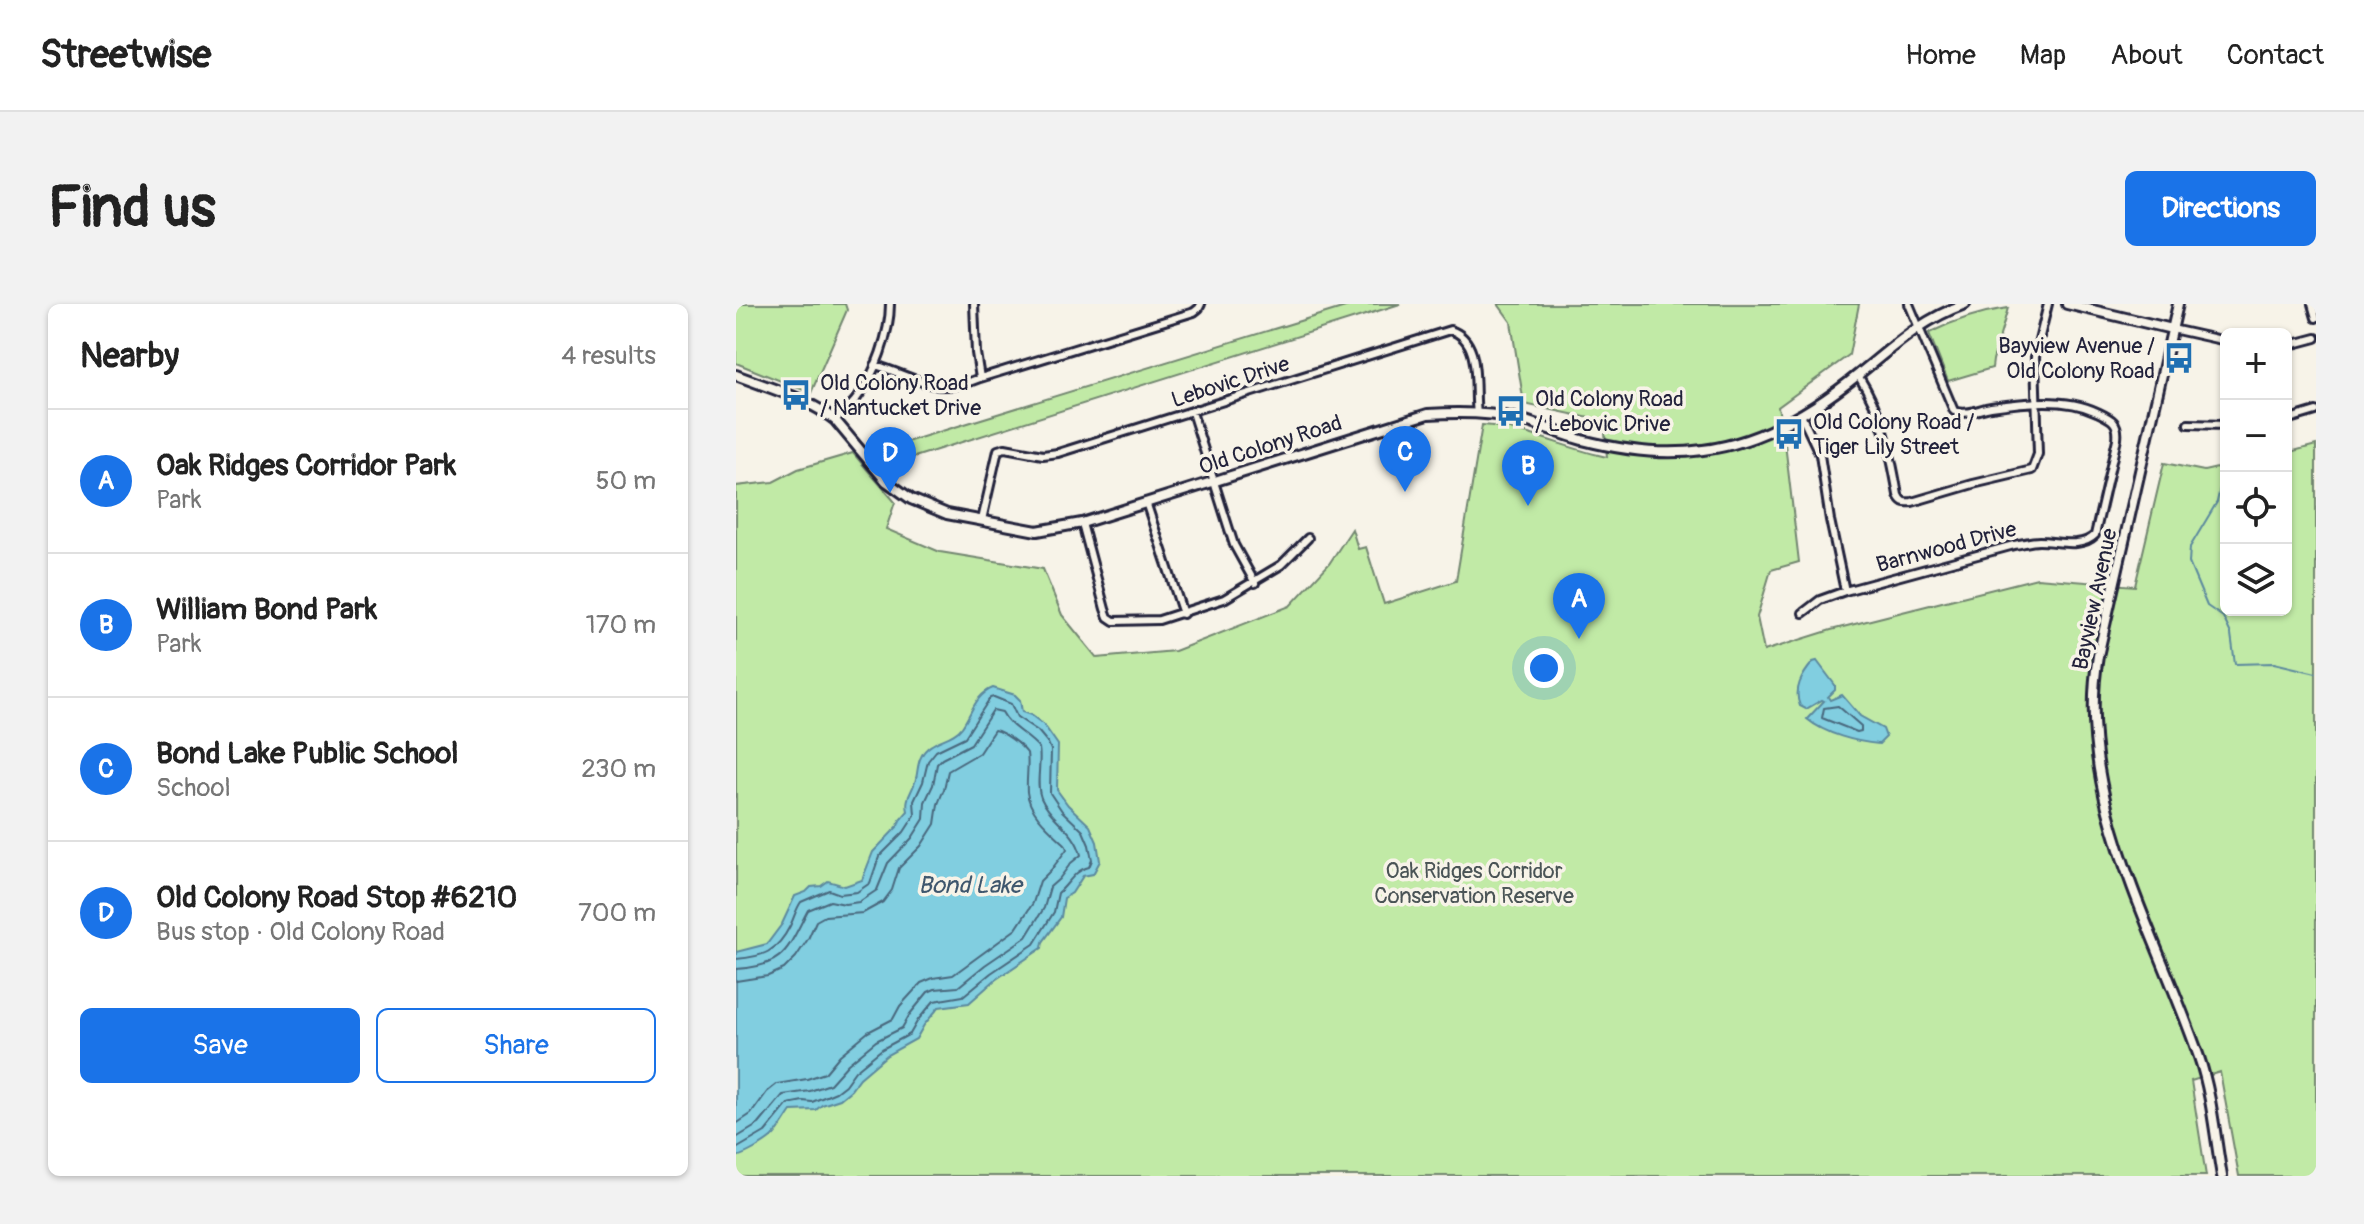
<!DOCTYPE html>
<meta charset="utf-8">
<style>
body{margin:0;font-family:Pangolin,sans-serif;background:#f2f2f2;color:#222}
.controls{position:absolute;right:24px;top:24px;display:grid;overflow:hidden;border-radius:12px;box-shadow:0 2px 6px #0004}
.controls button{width:72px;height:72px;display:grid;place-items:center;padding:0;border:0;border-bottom:2px solid #e0e0e0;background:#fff;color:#222;font:40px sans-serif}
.you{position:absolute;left:808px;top:364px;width:28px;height:28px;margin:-20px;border:6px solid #fff;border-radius:50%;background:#1a73e8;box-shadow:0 0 0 12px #1a73e833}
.badge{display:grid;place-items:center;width:52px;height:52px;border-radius:50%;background:#1a73e8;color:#fff;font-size:26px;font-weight:700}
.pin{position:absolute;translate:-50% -66px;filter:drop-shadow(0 2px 4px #0008)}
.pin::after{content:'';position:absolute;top:42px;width:28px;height:24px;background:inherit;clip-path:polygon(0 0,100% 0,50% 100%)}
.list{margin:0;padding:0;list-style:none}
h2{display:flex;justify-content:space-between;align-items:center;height:104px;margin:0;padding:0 32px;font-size:34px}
h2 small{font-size:26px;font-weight:400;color:#767676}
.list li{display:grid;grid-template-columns:52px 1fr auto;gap:24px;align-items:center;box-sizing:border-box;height:144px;padding:0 32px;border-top:2px solid #e0e0e0}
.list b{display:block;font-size:30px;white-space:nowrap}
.list p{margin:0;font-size:26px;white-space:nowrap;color:#767676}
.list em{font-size:26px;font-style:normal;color:#767676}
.actions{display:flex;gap:16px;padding:24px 32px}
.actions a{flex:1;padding:18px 0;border:2px solid #1a73e8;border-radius:12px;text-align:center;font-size:28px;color:#1a73e8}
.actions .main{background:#1a73e8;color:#fff}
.icon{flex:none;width:44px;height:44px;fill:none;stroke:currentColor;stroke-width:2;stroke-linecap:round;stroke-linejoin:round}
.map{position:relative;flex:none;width:1580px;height:872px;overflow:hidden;border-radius:12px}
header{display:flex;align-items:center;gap:48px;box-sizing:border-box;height:112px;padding:0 40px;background:#fff;border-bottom:2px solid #e0e0e0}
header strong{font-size:38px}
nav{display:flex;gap:44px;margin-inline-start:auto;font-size:28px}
.intro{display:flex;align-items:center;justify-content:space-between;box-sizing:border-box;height:192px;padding:0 48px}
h1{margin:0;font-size:56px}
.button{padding:20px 36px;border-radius:12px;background:#1a73e8;color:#fff;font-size:28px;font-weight:700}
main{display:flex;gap:48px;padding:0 48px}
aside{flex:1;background:#fff;border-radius:12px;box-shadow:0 2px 6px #0004}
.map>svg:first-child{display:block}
.green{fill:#c1eaa6;stroke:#728670;stroke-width:2}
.water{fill:#81cee0;stroke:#5b899e;stroke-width:2}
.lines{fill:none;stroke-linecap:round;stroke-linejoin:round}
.shore{stroke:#48677d;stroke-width:2}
.stream{stroke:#5b899e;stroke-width:2}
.street-casing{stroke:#22223b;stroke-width:12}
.secondary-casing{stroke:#22223b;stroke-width:14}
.street{stroke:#f7f3e8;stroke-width:6}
.secondary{stroke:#f7f3e8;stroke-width:8}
.labels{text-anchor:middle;stroke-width:7;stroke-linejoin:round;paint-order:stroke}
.poi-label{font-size:22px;fill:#22223b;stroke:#f7f3e8;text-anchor:start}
.street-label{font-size:22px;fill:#22223b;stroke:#f7f3e8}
.park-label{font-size:22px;fill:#4a5456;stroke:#f7f3e8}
.water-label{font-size:24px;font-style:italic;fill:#3e566d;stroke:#f7f3e8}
</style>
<header>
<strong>Streetwise</strong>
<nav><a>Home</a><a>Map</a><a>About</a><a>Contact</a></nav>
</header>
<div class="intro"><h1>Find us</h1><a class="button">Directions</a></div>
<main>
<aside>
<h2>Nearby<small>4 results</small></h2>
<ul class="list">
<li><span class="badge">A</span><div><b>Oak Ridges Corridor Park</b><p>Park</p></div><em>50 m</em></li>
<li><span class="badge">B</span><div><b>William Bond Park</b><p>Park</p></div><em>170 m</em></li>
<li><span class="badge">C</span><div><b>Bond Lake Public School</b><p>School</p></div><em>230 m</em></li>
<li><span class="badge">D</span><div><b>Old Colony Road Stop #6210</b><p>Bus stop · Old Colony Road</p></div><em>700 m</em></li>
</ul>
<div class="actions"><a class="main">Save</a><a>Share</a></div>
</aside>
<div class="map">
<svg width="1580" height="872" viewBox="0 0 1580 872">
<rect width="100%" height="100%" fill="#f7f3e8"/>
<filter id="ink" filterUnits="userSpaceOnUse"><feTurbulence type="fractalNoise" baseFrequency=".0125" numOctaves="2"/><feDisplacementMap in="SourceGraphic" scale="16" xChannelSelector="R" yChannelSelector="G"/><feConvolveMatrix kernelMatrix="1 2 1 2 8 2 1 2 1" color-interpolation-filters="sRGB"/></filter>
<g filter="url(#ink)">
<!-- green -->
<path class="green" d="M0,0H109L111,6L75,89L0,59Z
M619,0H664L153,161L141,147Z
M762,0H1123L1113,51L1042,103L1048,131L1063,258L1035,266L1021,313L1028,347L1095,326L1301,274L1399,282L1428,159L1468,167L1490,162V306H1550V149L1580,141V872H1503L1484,768L1455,777L1470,872H0V182L37,178L62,165L117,149L159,198L150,225L204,248L307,265L326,311L361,354L439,347L554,302L593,260L616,225L622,245L630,243L648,300L720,277L746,121C789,124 828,144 871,153L868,117L788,100L775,18Z
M1272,4L1257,56L1256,64L1212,77L1193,29C1219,16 1243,8 1272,4Z"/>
<!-- water -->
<path class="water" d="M1081,357L1099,381V386L1092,393L1094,396L1106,391L1124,412L1147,425L1150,433L1143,440C1120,438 1089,430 1071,415L1088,397L1086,396L1070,405L1064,402C1057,385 1066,371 1077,358Z
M257,384L279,391L284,396L286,408L295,411L308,421L322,441L321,486L332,501L354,522L361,538L364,557L357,570L347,572L336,589L328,594L325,613L307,638L306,644L259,676L233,699L203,703L188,721L180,735L151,751L124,774L115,786L104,795L86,801L80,806L55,807C49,815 43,828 35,834C28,840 9,851 0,853V648L31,640L46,620L59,592L70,588L75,583L85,582L92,577L109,582L126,576L137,548L162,522L164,516L172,507C169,494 175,490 179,478C182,470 181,460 185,453C193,435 216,437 226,423C236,409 239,391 257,384Z"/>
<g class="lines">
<!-- shore -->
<path class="shore" d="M1102,402L1125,422V427L1121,428L1086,414L1088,404Z
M0,655C27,653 41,648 54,622C58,614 60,605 65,598L93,586L104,590L121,588L134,579L143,553L168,528L179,511L178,497L187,478L192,457L200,447L229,433L254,394L258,393L275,400L281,413L302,427L312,439L315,446L314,489L326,507L347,527L353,541L356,556L353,563C338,566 333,580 322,589L318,608L298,640L255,669L227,692L198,697L182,716L174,730L146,745L119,767L109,781L100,788L76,798L67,797L52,800L29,828L0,845
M0,665C50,662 51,645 72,606L94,597L109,600L123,598L141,586L152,559L176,534L188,515L189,498L197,481L201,460L206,455L235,440L257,406L266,408C274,424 291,430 303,444C306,460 299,479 305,494C315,517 339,525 345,551L335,559L323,575L314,583L308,604L290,633L249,661L222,683L199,685L192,688L174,710L166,724L140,737L112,760L94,780L74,787L47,791L23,820L0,834
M0,677L32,672L48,665L60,653L72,635L80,617L89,612L127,609L147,598L156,586L163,564L185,542L199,520L202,500L208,485L212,467L243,449L258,426C268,428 284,440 291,449C293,461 290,475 291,488C293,509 314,526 329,540L331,545L315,566L304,577L297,599L280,625L217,671L197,674L185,679L164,702L157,715L132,728L104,751L89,769L71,775L41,780L31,788L15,810L0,820"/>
<!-- stream -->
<path class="stream" d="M1490,156L1481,198L1454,243L1453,259L1471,302L1487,313L1495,330L1499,360L1538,359L1580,369"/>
<defs>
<path id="street" d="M238,0L240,49L244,74
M1576,0L1580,14
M1436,25L1490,37
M1550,42L1580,34
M139,61C182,74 199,93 244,74L458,8L463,4L465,0
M1122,71C1147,111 1154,145 1162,191C1165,198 1168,199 1176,198L1237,180L1296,166L1302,150L1299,53L1312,0
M456,108L498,241L519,279
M1065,111L1084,151L1094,216L1109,287
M99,116C106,109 116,102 121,94C139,71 154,29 154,0
M1550,116L1580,107
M1452,120L1490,121
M410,198L447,310
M246,216L262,146L269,144L307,151L322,149L714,26C747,36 737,82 741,110
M346,219L369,305L372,313L378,317L423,316L488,295L545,261L572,234
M1067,309L1084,296L1109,287L1278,241C1286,240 1295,237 1303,237C1322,237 1345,245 1359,231L1381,135C1383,118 1376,115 1361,108C1330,93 1289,98 1255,103C1242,105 1231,112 1218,107L1173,0"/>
<path id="secondary" d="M1331,0L1436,25
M1442,0L1362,352C1338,492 1419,625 1463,753C1476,791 1479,833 1486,872
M0,71C33,84 71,94 99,116L150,177L175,195L211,210L301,227L346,219L692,110C722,108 753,108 783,115C804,121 825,130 846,136C885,146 927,152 967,146C1024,139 1079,106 1123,70C1159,41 1185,16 1229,0"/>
</defs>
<!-- street casing -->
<use href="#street" class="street-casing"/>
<!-- secondary casing -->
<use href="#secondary" class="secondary-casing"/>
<!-- street -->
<use href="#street" class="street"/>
<!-- secondary -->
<use href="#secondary" class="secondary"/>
</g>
</g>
<!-- icons -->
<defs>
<symbol id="bus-bare" viewBox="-9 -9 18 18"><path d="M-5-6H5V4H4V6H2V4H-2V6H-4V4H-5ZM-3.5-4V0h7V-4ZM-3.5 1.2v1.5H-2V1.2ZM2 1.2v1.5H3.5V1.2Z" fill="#1f6fb2" stroke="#f7f3e8" stroke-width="2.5" paint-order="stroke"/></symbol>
</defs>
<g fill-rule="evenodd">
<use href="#bus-bare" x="1421" y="32" width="44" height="44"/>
<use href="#bus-bare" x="38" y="69" width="44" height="44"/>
<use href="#bus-bare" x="753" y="85" width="44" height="44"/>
<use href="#bus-bare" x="1031" y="108" width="44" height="44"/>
</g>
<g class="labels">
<!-- poi labels -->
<g class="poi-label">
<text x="1419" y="49" text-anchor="end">Bayview Avenue /<tspan x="1419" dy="25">Old Colony Road</tspan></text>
<text x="84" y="86">Old Colony Road<tspan x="84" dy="25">/ Nantucket Drive</tspan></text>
<text x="799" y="102">Old Colony Road<tspan x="799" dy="25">/ Lebovic Drive</tspan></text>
<text x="1077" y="125">Old Colony Road /<tspan x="1077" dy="25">Tiger Lily Street</tspan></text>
</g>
<!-- street labels -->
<g class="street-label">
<text transform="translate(494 77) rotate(-18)" y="8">Lebovic Drive</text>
<text transform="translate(534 140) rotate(-18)" y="8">Old Colony Road</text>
<text transform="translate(1210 242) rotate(-15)" y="8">Barnwood Drive</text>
<text transform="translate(1358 295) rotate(-78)" y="8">Bayview Avenue</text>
</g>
<!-- park labels -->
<g class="park-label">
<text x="738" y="574">Oak Ridges Corridor<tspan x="738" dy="25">Conservation Reserve</tspan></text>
</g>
<!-- water labels -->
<g class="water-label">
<text x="234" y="589">Bond Lake</text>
</g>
</g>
</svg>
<div class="controls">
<button>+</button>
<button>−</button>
<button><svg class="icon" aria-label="locate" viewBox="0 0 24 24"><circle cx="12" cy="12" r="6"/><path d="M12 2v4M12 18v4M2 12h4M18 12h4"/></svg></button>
<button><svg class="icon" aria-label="layers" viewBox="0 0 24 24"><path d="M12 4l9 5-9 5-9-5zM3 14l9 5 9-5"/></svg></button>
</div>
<div class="you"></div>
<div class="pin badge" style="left:843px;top:335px">A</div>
<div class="pin badge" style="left:792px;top:202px">B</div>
<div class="pin badge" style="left:669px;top:188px">C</div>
<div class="pin badge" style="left:154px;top:189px">D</div>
</div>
</main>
